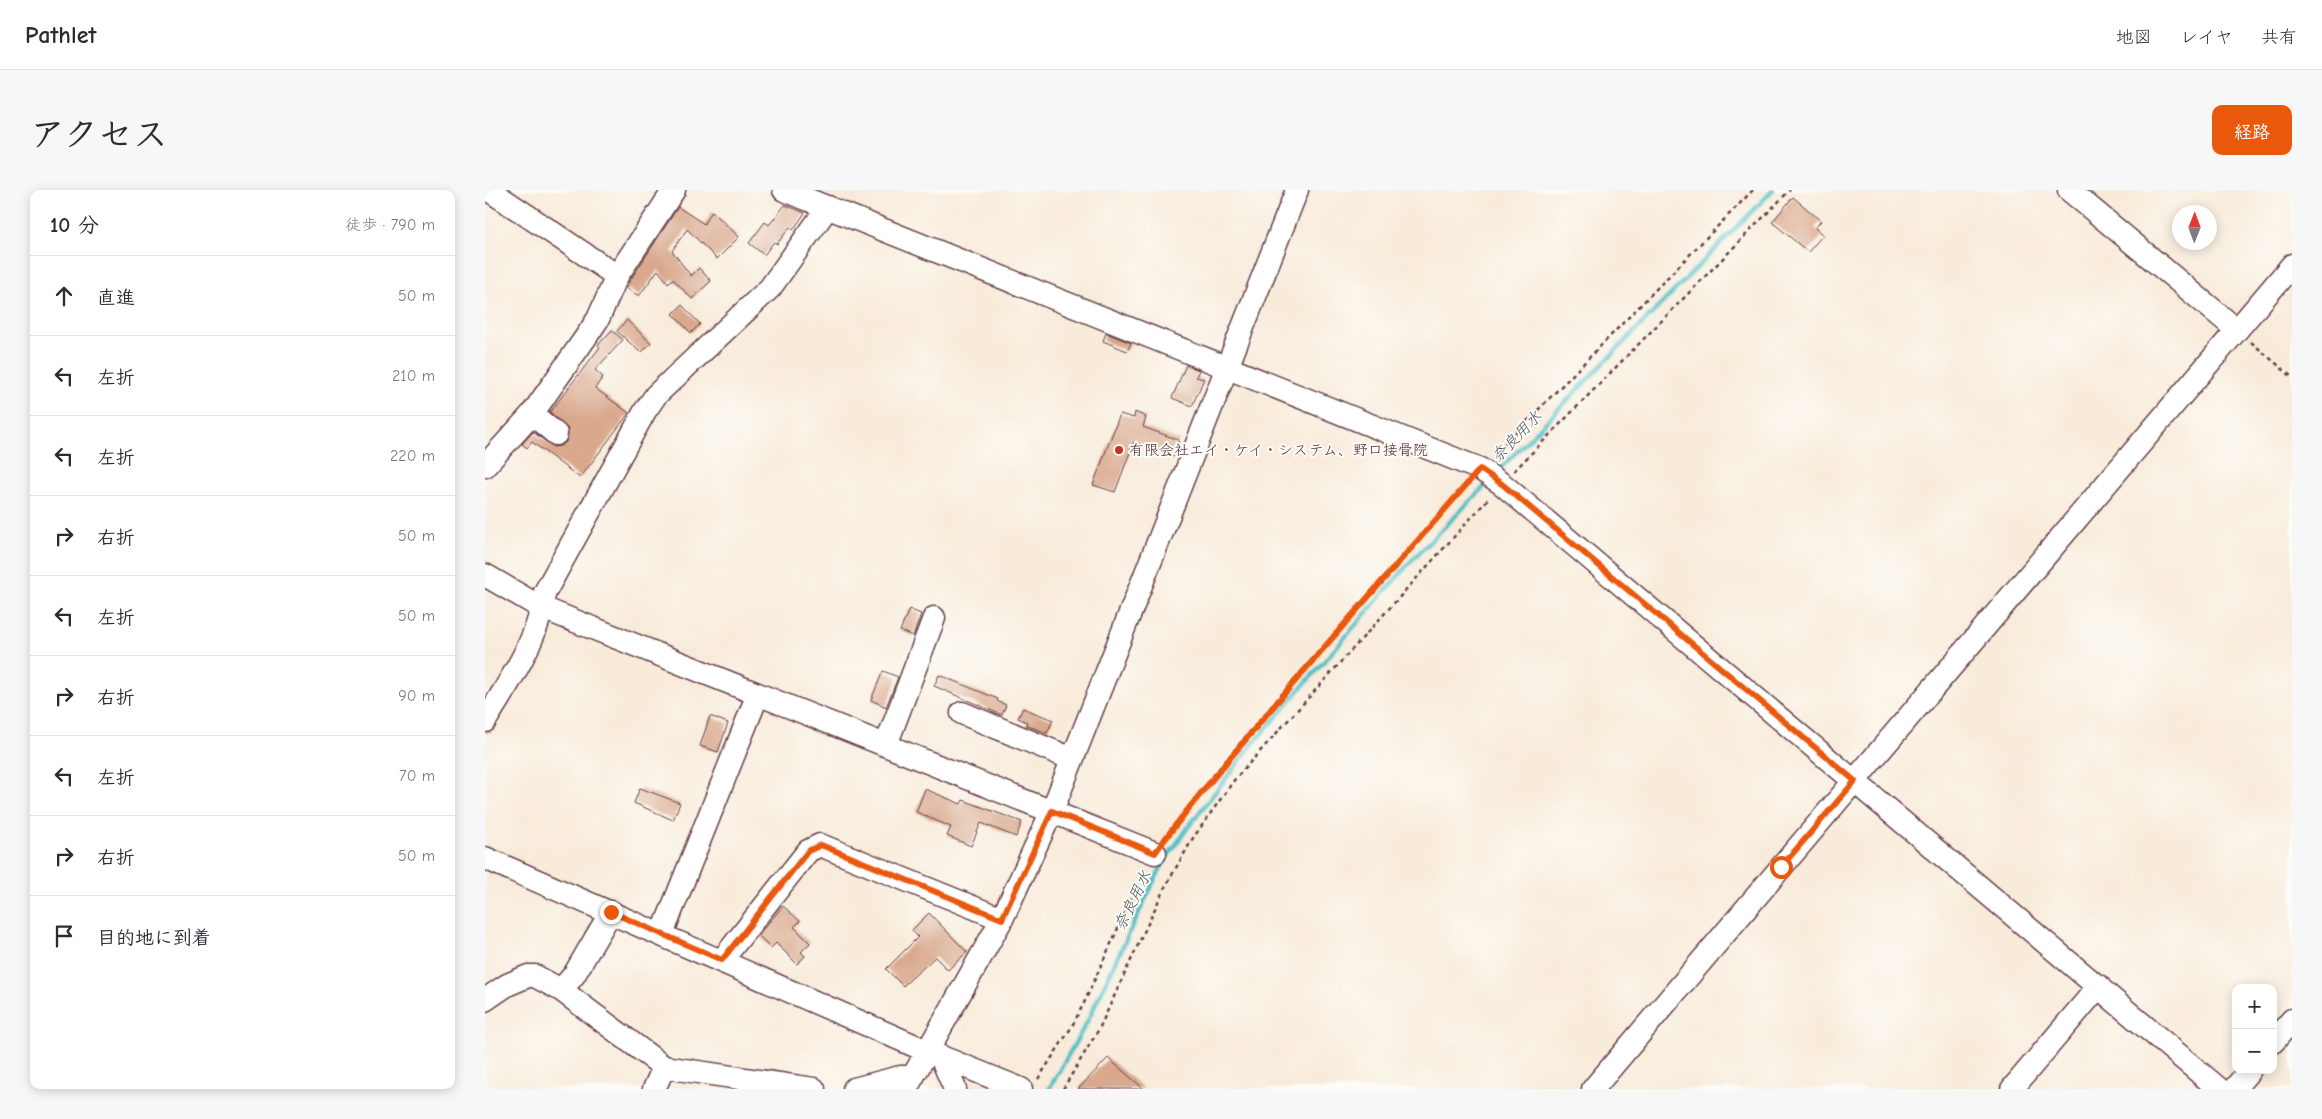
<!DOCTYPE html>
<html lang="ja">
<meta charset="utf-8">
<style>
body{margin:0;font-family:"Comic Neue","Klee One",sans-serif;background:#f7f7f7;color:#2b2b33}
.controls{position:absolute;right:15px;bottom:15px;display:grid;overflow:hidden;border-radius:10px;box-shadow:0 2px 12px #0003}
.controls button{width:45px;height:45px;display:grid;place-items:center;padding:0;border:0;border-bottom:1px solid #e1e1e2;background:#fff;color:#2b2b33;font:25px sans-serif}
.compass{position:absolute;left:1687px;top:15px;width:45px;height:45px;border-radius:50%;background:#fff;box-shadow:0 2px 12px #0003;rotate:1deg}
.stop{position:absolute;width:15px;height:15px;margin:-11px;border:4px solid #ea580c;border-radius:50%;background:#fff}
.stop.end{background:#ea580c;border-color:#fff;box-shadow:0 1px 5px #0008}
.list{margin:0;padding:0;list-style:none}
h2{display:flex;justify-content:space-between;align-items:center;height:65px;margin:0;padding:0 20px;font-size:21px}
h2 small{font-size:16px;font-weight:400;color:#7c7c81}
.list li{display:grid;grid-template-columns:32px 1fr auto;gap:15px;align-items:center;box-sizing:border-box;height:80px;padding:0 20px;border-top:1px solid #e1e1e2}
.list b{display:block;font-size:19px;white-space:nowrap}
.list em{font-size:16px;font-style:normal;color:#7c7c81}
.icon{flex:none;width:28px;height:28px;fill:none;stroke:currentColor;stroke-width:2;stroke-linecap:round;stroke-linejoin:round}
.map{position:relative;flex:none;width:1807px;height:899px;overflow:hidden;border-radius:10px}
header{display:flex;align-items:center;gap:30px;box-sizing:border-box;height:70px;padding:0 25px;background:#fff;border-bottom:1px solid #e1e1e2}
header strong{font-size:24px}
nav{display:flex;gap:28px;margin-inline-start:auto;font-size:18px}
.intro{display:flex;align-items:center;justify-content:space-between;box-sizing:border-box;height:120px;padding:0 30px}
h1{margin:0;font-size:35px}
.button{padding:12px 22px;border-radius:10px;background:#ea580c;color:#fff;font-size:18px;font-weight:700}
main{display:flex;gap:30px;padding:0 30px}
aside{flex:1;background:#fff;border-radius:10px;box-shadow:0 2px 12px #0003}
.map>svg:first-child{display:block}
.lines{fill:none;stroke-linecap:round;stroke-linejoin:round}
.stream{stroke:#51bfc7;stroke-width:4.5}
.building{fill:#d9a98e}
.minor-casing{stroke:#643e45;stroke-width:25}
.path{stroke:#643e45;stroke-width:2.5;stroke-dasharray:4 4;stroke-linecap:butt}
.minor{stroke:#fff;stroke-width:22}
.route{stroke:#ea580c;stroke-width:6}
.poi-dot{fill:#c8321e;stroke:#fdfcf7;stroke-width:2}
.labels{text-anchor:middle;stroke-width:4;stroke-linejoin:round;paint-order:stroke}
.poi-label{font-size:15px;fill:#4a1f2b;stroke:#fdfcf7;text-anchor:start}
.water-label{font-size:16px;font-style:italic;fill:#4c5762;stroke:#fdfcf7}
</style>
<header>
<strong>Pathlet</strong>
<nav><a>地図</a><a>レイヤ</a><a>共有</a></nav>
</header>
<div class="intro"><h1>アクセス</h1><a class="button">経路</a></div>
<main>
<aside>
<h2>10 分<small>徒歩 · 790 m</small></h2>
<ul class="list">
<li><svg class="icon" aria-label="ahead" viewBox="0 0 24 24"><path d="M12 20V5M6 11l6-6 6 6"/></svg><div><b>直進</b></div><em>50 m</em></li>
<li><svg class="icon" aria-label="left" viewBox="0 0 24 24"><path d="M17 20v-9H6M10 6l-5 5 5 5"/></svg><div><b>左折</b></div><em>210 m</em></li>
<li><svg class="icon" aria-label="left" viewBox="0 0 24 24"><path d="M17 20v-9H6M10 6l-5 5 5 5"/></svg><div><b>左折</b></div><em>220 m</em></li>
<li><svg class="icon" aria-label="right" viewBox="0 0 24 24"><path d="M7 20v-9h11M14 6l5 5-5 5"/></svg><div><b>右折</b></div><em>50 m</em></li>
<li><svg class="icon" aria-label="left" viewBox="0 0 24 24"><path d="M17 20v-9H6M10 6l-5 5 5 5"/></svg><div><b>左折</b></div><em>50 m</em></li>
<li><svg class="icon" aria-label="right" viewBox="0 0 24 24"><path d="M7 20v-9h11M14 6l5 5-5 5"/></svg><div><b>右折</b></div><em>90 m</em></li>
<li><svg class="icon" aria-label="left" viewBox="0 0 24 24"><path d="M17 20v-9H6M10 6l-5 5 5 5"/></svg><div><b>左折</b></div><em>70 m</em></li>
<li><svg class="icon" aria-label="right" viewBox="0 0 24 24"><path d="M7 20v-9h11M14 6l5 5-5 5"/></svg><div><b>右折</b></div><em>50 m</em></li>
<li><svg class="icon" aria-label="arrive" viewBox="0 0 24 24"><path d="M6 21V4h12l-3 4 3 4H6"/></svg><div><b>目的地に到着</b></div></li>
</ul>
</aside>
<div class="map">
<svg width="1807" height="899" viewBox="0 0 1807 899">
<rect width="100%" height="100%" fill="#fdfcf7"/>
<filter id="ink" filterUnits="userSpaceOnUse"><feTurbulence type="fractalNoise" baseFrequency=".02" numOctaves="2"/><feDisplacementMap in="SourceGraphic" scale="10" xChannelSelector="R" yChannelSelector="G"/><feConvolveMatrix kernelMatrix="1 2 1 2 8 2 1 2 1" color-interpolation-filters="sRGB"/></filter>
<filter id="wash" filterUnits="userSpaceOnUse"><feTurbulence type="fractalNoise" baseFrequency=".0096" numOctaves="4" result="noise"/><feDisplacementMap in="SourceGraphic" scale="20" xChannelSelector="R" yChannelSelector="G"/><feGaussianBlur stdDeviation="1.12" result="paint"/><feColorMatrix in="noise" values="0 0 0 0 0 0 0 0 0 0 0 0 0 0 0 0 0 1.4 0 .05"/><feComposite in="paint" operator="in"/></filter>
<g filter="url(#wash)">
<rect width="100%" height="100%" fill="#f8ebda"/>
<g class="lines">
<!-- stream -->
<path class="stream" d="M1011,283L1288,0
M564,899L602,832L667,695L680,670L704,636L765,557L926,371L1003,293"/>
</g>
<g id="blocks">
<!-- building -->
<path class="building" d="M1308,7L1336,31L1330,38L1338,45L1323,62L1287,32Z
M300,15L320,23L308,40L305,37L292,54L289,52L279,65L264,53L280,32L284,35Z
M193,17L219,34L227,21L254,47L232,69L202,39L187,61L206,86L214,78L226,91L207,109L188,89L183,93L173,80L154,106L141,98L144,92Z
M197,115L215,134L206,143L188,124Z
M142,130L166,153L156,163L132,141Z
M127,140L138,150L110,180L118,187L110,198L144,223L95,288L47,252L42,258L37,254L48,242L68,257L75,256L81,252L83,239L65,222L115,157L113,155Z
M621,143L646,153L642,161L618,151Z
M701,175L714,180L711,187L719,189L707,216L687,208Z
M650,222L661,227L658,237L694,250L688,267L649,252L630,302L608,295L635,224L649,228Z
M424,419L436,424L428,446L415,441Z
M398,481L413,487L401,517L386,510Z
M454,485L513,509L512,511L521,515L517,525L449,496Z
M538,518L568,530L562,543L541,535L542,532L533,528Z
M225,526L243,533L233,562L215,556Z
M155,598L195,613L188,630L149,613Z
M440,599L476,614L478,610L537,632L531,647L496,633L486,656L462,646L466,637L431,622Z
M298,716L315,731L309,737L325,753L316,762L320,766L312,774L291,753L286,758L273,745Z
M444,723L482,762L463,780L450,767L418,796L401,779L433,747L427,740Z
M623,868L659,899H593Z"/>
</g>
</g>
<g filter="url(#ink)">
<use href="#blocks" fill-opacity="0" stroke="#643e45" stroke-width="1"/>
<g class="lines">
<defs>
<path id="minor" d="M4,0L132,86
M299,0L995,279L1017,294L1734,899
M1584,0L1752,140
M47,224L71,244
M0,276L47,224L101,147L113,129L132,86L189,0
M0,385L55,417L670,663
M477,523L587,569
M0,531C17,504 46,459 54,428C57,419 57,411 60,402L160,221L171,205L285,98L343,17
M401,555L449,428
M0,668L444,862L536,899
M177,744L273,504
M237,770L323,661L335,655L517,729
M76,800L89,785L126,722
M0,810L22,795L43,786H50L76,800L179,877L329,899
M1788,852L1807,830
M456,867L470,899
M169,899L179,877
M369,899L415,887H428
M421,899L517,729L567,621L812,0
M1108,899L1807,75
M1527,899L1614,796
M1749,899L1765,880"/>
</defs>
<!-- minor casing -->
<use href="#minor" class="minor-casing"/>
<!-- path -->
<path class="path" d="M1766,152L1807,187
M1008,266L1268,0
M1029,281L1305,0
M679,649C773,525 881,412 982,294
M553,889L586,838L599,813L660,679
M578,899L614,839L679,699L708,648L750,589L1005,307"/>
<!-- minor -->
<use href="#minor" class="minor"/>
</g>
</g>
<g class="lines" filter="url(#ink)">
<!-- route -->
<path class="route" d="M126,722L237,770L323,661L336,655L517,729L567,621L670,663C701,619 737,578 772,536C845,449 921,365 995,279L1017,294L1370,591L1296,677"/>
</g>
<!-- markers -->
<circle class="poi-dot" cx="634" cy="260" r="5"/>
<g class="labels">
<!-- poi labels -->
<g class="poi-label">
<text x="644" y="265">有限会社エイ・ケイ・システム、野口接骨院</text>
</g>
<!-- water labels -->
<g class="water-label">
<text transform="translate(1031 246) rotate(-46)" y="6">奈良用水</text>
<text transform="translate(647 710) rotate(-64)" y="6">奈良用水</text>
</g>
</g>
</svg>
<div class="controls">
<button>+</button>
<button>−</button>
</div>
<svg class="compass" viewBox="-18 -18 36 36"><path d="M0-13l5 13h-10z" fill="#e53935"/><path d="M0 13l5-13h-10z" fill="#7c7c81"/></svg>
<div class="stop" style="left:1296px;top:677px"></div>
<div class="stop end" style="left:126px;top:722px"></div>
</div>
</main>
